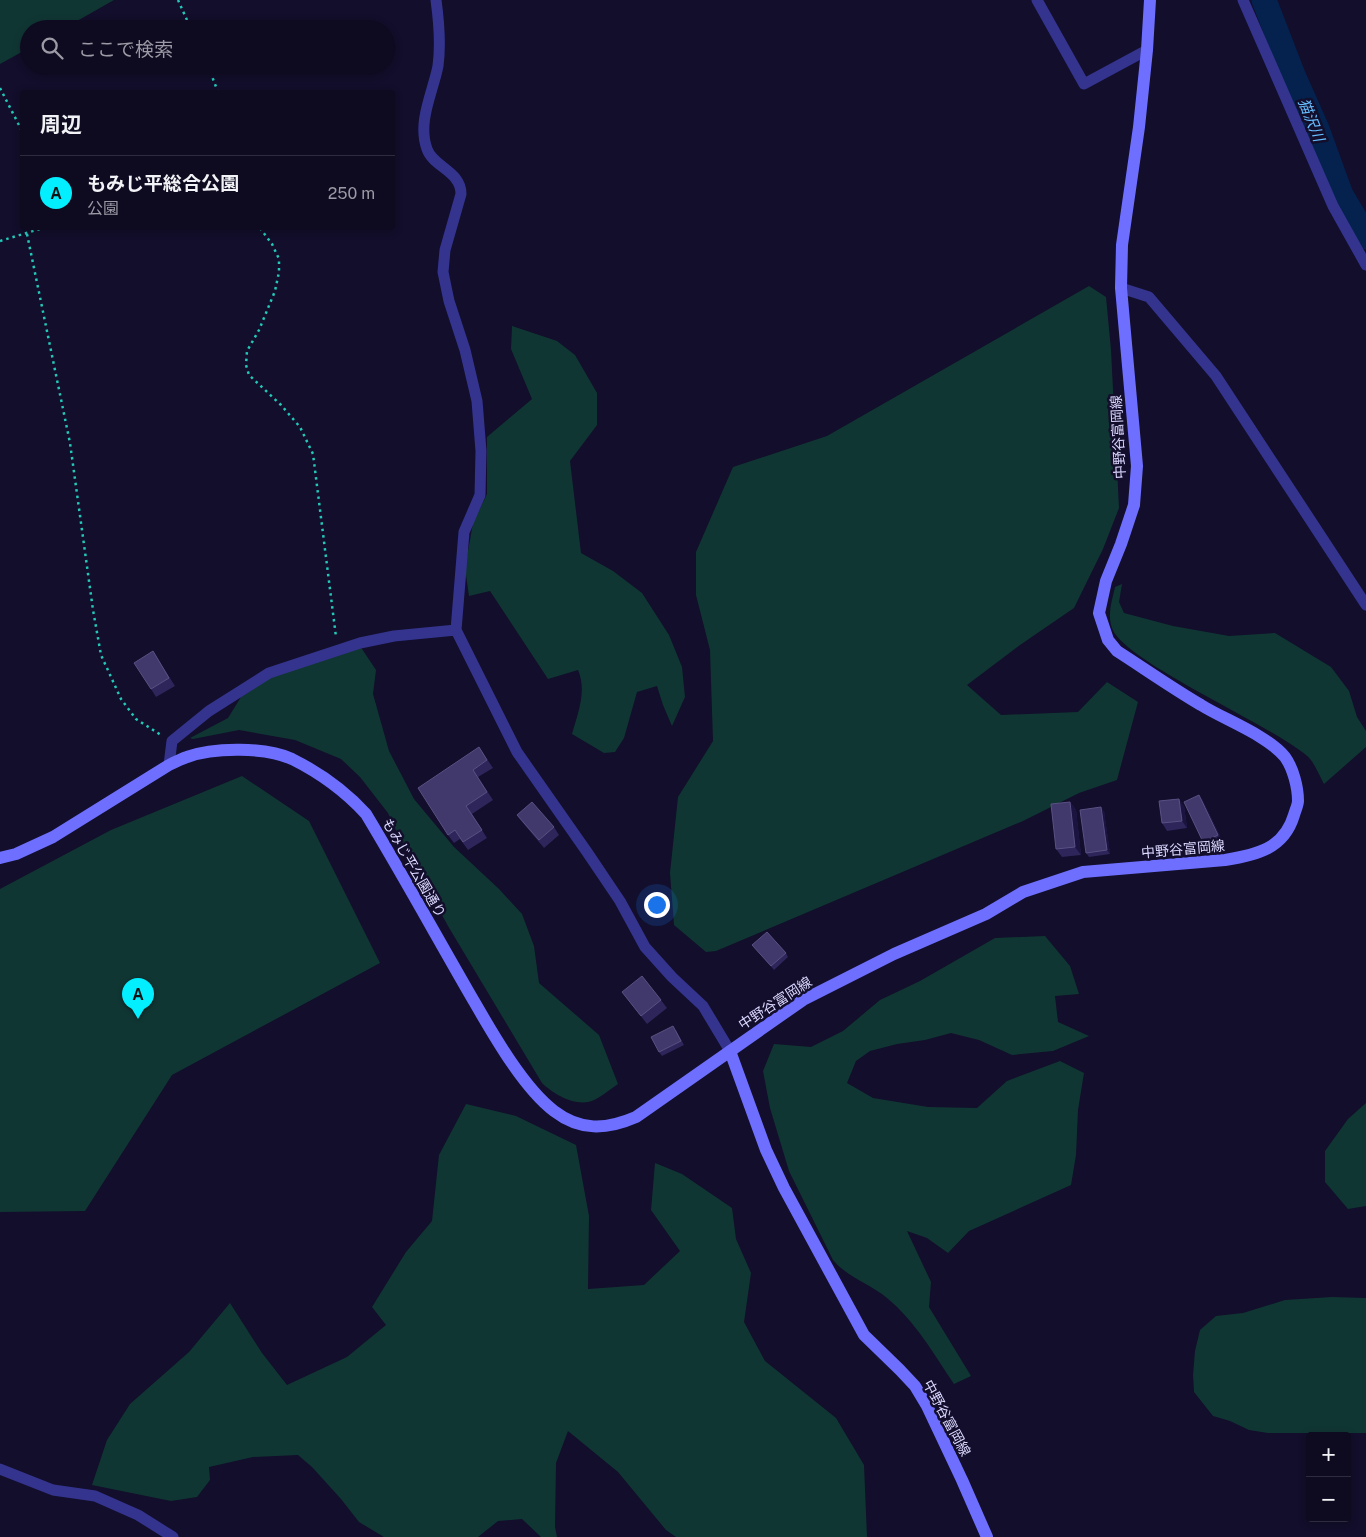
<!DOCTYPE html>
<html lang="ja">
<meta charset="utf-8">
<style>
body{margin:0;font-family:"Public Sans","Noto Sans JP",sans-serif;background:#171329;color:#f1f3f6}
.controls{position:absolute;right:15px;bottom:15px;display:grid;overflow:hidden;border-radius:5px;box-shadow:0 2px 8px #0003}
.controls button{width:45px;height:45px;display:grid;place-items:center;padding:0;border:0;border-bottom:1px solid #2e2b3e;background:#0e0a20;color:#f1f3f6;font:25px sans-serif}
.you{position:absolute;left:656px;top:904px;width:18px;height:18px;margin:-12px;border:4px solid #fff;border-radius:50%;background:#1a73e8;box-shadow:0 0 0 8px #1a73e833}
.badge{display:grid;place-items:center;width:32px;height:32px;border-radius:50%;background:#03eeff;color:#111;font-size:16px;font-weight:700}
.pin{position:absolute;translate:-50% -41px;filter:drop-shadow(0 1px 2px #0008)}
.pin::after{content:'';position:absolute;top:26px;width:18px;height:15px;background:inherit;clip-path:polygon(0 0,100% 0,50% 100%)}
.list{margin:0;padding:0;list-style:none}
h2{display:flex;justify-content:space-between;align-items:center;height:65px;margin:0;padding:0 20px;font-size:21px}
h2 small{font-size:16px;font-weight:400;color:#9b9aa5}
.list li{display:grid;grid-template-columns:32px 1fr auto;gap:15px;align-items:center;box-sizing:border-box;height:75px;padding:0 20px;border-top:1px solid #2e2b3e}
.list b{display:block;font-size:19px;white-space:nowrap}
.list p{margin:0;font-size:16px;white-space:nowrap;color:#9b9aa5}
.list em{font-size:16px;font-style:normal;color:#9b9aa5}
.icon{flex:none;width:28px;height:28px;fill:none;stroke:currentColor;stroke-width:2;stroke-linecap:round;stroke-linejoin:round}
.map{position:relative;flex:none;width:1366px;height:1537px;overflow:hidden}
.search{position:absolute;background:#0e0a20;box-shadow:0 2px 8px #0003;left:20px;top:20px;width:375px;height:55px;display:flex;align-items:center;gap:12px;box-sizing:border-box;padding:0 18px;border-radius:28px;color:#9b9aa5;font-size:19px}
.panel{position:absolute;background:#0e0a20;box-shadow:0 2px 8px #0003;left:20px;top:90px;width:375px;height:140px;border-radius:5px}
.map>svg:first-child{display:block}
.green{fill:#103633}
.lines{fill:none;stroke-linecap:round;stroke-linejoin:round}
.river{stroke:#05214d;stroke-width:25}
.path{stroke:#23c8b9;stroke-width:2.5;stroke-dasharray:2.5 4;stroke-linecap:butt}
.street{stroke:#34348f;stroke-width:11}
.secondary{stroke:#6e6fff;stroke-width:12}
.wall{fill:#2e255a}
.shaded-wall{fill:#1b1440}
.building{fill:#41386c;stroke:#595183}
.labels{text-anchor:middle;stroke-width:5;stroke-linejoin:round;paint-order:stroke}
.street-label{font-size:14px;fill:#dbd7ff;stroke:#120e2b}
.water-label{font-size:15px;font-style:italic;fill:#65bdff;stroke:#120e2b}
</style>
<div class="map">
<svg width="1366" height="1537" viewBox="0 0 1366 1537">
<rect width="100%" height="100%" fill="#120e2b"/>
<!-- green -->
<path class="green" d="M0,0H114L63,29H29V48L0,64Z
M1089,286L1106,297L1111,350L1119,508L1103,549L1074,608L1020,645L967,685L1001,715L1078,712L1107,682L1138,702L1117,780L1079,793L1023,821L716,951L706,952L674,925L670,873L678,797L713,741L710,650L696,595V552L733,467L827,436Z
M512,326L557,341L575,355L597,393V425L570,461L581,553L613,571L642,593L669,635L682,667L685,697L672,726L663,705L657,686L637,692L624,738L615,752L604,753L572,734C578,713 587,691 578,670L548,679L490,591L469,596L465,568L473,523L487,494V437L532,399L511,349Z
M1122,584L1119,602L1124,613L1173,626L1229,636L1275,633L1331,667L1349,691L1357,717L1366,731V747L1324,784C1319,775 1314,761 1306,755C1271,725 1123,661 1112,628C1107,614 1112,601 1115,587Z
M360,646L376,670L373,694L389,751L414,799L454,847L499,889L522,914L534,946L539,983L599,1035L618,1084C609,1090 598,1100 588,1102C572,1105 552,1093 542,1083L448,926L402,843L388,813L360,777L341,759L295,740L239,730L193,739L190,738L228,718L241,697L271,677Z
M242,776L309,821L380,963L172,1075L85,1211L0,1212V889L111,830Z
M1045,936L1070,966L1079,994L1055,996L1058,1022L1089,1036L1053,1051L1012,1055L979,1040L951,1033L925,1040L897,1044L870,1051L856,1061L847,1083L873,1098L928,1107L977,1108L1007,1081L1060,1061L1084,1073L1078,1110L1076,1155L1071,1185L969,1231L948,1253L927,1238L907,1231L931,1282L929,1307L971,1376L954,1384C934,1354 915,1321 887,1298C870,1284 847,1277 833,1260L789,1171L770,1108L763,1071L774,1044L811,1047L843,1031L880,1000L920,981L995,938Z
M1366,1103V1206L1348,1209L1325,1182V1151L1348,1119Z
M466,1104L516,1116L576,1145L589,1216L588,1289L644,1285L680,1251L651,1210L655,1163L682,1174L732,1208L736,1239L751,1273L744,1322L765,1361L836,1418L864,1465L867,1537H676L666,1530L618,1472L568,1431L556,1463L555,1527L557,1537H541L522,1519L498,1521L478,1537H384L359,1522L341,1499L312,1467L298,1455L253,1457L209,1467L210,1480L197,1497L171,1501L92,1485L107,1440L130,1404L189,1352L230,1303L262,1353L287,1385L347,1357L386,1325L372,1307L406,1252L432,1221L439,1155Z
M1332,1297L1366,1298V1433H1268L1249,1430L1230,1421L1213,1416L1194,1392L1193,1375L1195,1351L1200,1330L1216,1316L1243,1313L1285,1300Z"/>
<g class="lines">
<!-- river -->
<path class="river" d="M1264,0L1293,75L1317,129L1341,195L1366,237"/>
<!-- path -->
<path class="path" d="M178,0L191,29
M208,66L218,92
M0,88L22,131
M260,228L272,244L279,259V272L275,291L259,330L247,351L246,365L249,375L281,405L300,427L313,454L336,637
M27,234L70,443L93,610L101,655L121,699L136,719L161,735
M0,241L43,228"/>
<!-- street -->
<path class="street" d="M436,0C439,22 441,44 438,66C433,92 417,122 427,149C433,167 461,171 461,194L445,250L443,272L449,301L465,350L477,401L481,451L480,495L464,532L456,630L517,752L587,852L620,901L645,947L672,977L703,1006L730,1051
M1037,0L1084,84L1147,50
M1243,0L1333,206L1366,265
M1121,288L1149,297L1216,376L1366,605
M169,765L172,741L209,711L269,673L360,643L394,636L456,630
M0,1469L53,1490L95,1496L138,1515L173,1537"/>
<!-- secondary -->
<path class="secondary" d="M0,858L16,854L53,837L169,765C175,762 181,759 187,757C214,747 266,747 292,759C320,773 345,791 366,814C401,872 434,932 468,991C489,1027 521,1086 554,1111C580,1131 606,1130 636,1117L803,1000L894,954L986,914L1023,892L1083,872L1225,860C1256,855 1284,849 1294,815C1295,811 1298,805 1298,801C1298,787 1293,768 1285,757C1267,735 1225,720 1201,705C1172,688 1145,669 1117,651L1108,640L1099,613L1106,581L1121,544L1134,505L1137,466L1121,288L1122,245L1139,127L1147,50L1150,0
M730,1051L766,1150L784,1188L864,1335L900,1370L915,1386L927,1406L962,1480L987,1537"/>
</g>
<!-- wall -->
<path class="wall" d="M153,651L175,686L156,697L151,689Z
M479,747L493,768L478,777L493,800L472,814L487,838L468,850L460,839L454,843L448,835Z
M1202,799L1221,838L1206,846L1203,842Z
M1070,802L1076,810L1081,855L1062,857L1056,849Z
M1184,806L1187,828L1167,831L1162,823Z
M1104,811L1110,854L1089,857L1086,853Z
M517,815L554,827L559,835L544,848L523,823Z
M752,945L786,953L788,957L774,970Z
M622,992L661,1000L667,1008L647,1024Z
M676,1030L684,1045L662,1056L659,1052Z"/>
<!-- shaded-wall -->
<path class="shaded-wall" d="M1199,795L1202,799L1221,838L1218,835Z
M1179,799L1184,806L1187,828L1182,821Z
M1070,802L1076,810L1081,855L1075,847Z
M1101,807L1104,811L1110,854L1107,850Z"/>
<!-- building -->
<path class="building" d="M153,651L169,678L151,689L134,663Z
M479,747L487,760L473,770L487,792L466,806L482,830L463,842L455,830L448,835L418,788Z
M1199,795L1218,835L1203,842L1184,802Z
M1179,799L1182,821L1162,823L1159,801Z
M532,802L554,827L539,840L517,815Z
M1070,802L1075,847L1056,849L1051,804Z
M1101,807L1107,850L1086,853L1080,810Z
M767,932L786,953L771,966L752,945Z
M642,976L661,1000L641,1016L622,992Z
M673,1026L681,1041L659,1052L651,1037Z"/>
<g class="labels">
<!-- street labels -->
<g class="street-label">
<text transform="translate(1118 437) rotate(-93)" y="5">中野谷富岡線</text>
<text transform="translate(1183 849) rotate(-5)" y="5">中野谷富岡線</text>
<text transform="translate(414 868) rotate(60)" y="5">もみじ平公園通り</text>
<text transform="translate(775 1003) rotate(-33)" y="5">中野谷富岡線</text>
<text transform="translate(947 1418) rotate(62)" y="5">中野谷富岡線</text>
</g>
<!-- water labels -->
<g class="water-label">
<text transform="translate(1311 120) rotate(68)" y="5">猫沢川</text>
</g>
</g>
</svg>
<div class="controls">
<button>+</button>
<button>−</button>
</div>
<div class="you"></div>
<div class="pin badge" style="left:138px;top:1019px">A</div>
<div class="search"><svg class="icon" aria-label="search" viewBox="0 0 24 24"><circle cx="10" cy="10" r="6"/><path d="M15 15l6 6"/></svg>ここで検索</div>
<section class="panel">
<h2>周辺<small></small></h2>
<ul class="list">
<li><span class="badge">A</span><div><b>もみじ平総合公園</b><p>公園</p></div><em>250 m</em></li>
</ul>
</section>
</div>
